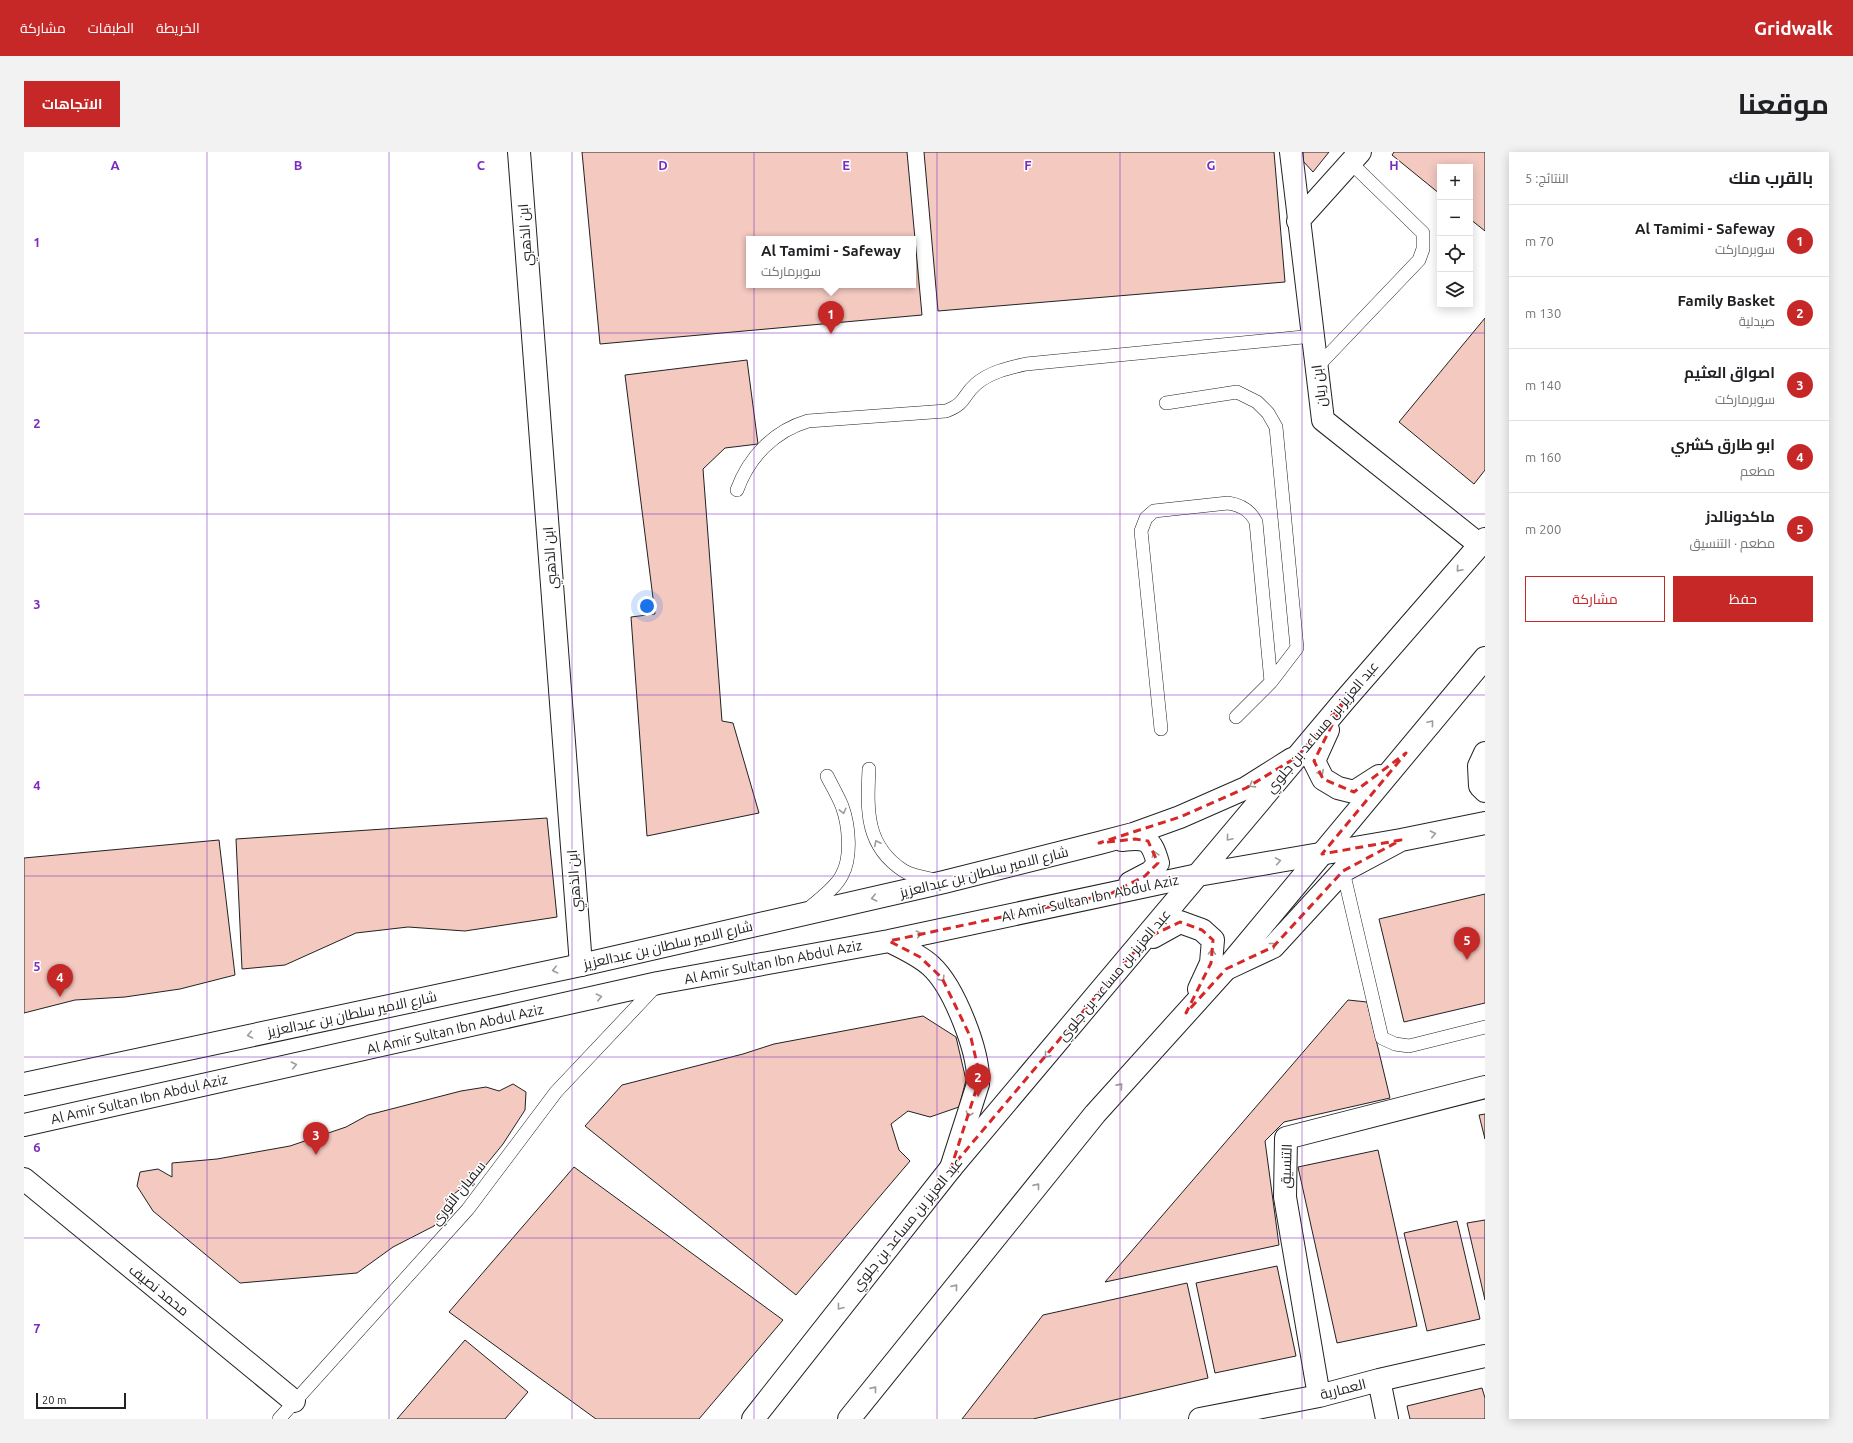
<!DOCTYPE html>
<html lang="ar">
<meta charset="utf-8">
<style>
body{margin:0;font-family:Ubuntu,Cairo,sans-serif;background:#f2f2f2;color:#202124;direction:rtl}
.controls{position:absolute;right:12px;top:12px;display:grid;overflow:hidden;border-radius:0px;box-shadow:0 2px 10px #0003}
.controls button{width:36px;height:36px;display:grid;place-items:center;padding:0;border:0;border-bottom:1px solid #e0e0e0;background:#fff;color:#202124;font:20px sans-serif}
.scale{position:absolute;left:12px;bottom:10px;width:90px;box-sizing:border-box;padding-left:4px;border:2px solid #222;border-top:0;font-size:11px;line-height:14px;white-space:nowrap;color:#222;-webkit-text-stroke:3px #fff;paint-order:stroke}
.you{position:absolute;left:623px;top:454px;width:14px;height:14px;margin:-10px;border:3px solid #fff;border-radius:50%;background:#1a73e8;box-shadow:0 0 0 6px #1a73e833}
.badge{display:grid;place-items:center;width:26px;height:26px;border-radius:50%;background:#c62828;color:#fff;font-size:13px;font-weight:700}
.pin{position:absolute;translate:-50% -33px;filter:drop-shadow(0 1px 2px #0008)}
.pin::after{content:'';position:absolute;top:21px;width:14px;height:12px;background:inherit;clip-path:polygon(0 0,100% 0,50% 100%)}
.popup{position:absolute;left:722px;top:84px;width:170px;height:52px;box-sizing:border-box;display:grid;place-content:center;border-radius:0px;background:#fff;filter:drop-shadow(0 1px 3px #0005);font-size:13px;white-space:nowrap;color:#757577}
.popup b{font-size:15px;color:#202124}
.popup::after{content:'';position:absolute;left:50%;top:100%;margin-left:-8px;border:8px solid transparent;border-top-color:#fff}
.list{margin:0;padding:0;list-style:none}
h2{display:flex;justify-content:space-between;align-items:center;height:52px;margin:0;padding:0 16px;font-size:17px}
h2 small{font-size:13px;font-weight:400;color:#757577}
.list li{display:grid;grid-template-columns:26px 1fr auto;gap:12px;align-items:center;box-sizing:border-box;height:72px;padding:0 16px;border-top:1px solid #e0e0e0}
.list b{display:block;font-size:15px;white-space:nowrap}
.list p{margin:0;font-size:13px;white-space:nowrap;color:#757577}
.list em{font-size:13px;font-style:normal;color:#757577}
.actions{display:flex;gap:8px;padding:12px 16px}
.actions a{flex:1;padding:9px 0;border:1px solid #c62828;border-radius:0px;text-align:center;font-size:14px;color:#c62828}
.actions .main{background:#c62828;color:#fff}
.icon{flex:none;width:22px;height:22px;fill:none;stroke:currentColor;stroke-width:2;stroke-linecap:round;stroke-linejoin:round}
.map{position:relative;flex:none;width:1461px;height:1267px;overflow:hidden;direction:ltr;border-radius:0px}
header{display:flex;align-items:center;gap:24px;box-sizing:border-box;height:56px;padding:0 20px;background:#c62828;color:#fff}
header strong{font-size:19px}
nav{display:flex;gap:22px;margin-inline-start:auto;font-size:14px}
.intro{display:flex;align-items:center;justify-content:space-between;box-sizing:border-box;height:96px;padding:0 24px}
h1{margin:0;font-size:28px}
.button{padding:10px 18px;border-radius:0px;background:#c62828;color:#fff;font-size:14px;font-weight:700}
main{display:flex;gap:24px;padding:0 24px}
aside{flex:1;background:#fff;border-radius:0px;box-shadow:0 2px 10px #0003}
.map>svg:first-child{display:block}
.building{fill:#f3c9c0;stroke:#222;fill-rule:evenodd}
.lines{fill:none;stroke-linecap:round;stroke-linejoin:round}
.service-casing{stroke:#222;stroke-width:14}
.minor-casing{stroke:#222;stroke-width:24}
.tertiary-casing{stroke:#222;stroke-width:24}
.primary-casing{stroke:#222;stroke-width:24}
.service{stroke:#fff;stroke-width:13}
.minor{stroke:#fff;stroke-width:22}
.tertiary{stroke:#fff;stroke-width:22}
.primary{stroke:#fff;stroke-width:22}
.oneway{stroke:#9c9c9c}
.marked{fill:none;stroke:#d62828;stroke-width:3;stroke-dasharray:8 5;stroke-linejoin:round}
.grid{fill:none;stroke:#7b2cbf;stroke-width:1;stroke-opacity:0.55}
.labels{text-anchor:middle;stroke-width:3;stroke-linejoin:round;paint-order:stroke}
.street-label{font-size:14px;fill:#222;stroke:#fff}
.grid-label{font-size:13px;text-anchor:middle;font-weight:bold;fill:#7b2cbf;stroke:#fff;stroke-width:3;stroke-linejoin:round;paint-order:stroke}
</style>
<header>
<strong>Gridwalk</strong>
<nav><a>الخريطة</a><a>الطبقات</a><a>مشاركة</a></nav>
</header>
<div class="intro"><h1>موقعنا</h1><a class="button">الاتجاهات</a></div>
<main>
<aside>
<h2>بالقرب منك<small>النتائج: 5</small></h2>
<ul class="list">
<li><span class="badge">1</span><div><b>Al Tamimi - Safeway</b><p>سوبرماركت</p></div><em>70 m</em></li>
<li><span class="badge">2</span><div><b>Family Basket</b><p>صيدلية</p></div><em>130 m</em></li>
<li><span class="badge">3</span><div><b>اصواق العثيم</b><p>سوبرماركت</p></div><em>140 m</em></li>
<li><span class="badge">4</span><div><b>ابو طارق كشري</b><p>مطعم</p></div><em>160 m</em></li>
<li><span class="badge">5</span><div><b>ماكدونالدز</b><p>مطعم · التنسيق</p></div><em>200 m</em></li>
</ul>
<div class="actions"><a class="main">حفظ</a><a>مشاركة</a></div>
</aside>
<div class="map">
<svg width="1461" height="1267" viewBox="0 0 1461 1267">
<rect width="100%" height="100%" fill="#fff"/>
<!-- building -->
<path class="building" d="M558,0H883L898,163L576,192ZM725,87H889V133H725Z
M900,0H1250L1261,130L914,159Z
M1279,0H1305L1289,20L1279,9Z
M1370,0H1461V79L1446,67V15H1416V42L1368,3Z
M1461,166V318L1450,332L1375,270Z
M723,208L734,292L701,296L679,317L698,569L709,571L735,661L623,684L607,465L631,462L601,223Z
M523,666L533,765L441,779L384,775L332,781L261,813L218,817L212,687Z
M195,688L211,823L156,837L101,845L51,848L0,861V706Z
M1461,742V851L1380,870L1355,767Z
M1324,848L1343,850L1366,946L1260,970L1241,989L1255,1093L1081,1130Z
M899,864L932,885L942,928L935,955L906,965L884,959L867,972L875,998L886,1009L772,1143L561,974L598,933L719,902L750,892Z
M489,932L502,940L501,958L479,992L453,1024L430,1042L425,1056L410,1074L369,1095L333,1121L216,1131L129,1059L113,1034L116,1020L134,1017L148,1025V1011L193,1007L266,994L322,975L344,963L437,939L462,935L475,939Z
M1461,962V987L1455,963Z
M1354,998L1393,1174L1313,1191L1274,1015Z
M550,1015L759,1168L675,1267H572L425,1160Z
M1461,1068V1148L1443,1071Z
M1433,1069L1456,1167L1403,1179L1380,1081Z
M1253,1114L1272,1204L1191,1221L1172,1131Z
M1163,1131L1184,1226L1009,1267H938L1019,1163Z
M441,1188L504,1240L481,1267H373Z
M1458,1236L1461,1246V1267H1386L1383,1254Z"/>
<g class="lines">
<defs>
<path id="service" d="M1293,215L1395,108L1399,97V81L1326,10
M1142,251L1213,240L1233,250L1244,261L1252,275L1273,496L1247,530L1212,565
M713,338C725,305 750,279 784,269L922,259C943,251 938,244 952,232C966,220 984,216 1002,212L1289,184
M1137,577L1117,379L1122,366L1130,359L1204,351C1217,353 1226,358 1232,370L1247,530
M845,617C843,658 841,694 880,719C888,724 902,726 912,728
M1319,719L1358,886L1371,892L1385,894L1461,875
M783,758C794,748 811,737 818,723C828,705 825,673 818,654C814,644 808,634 803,624
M255,1267L444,1057L532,940L633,833"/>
<path id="minor" d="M495,0L557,813
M1267,0L1299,268L1456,393
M1274,69L1336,0
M0,1027L270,1249
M1355,1228L1363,1267
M1295,1244L1261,1045L1262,986L1461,935
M1176,1267L1295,1244L1355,1228L1461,1204"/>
<path id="tertiary" d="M1461,601L1455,614L1456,634L1461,639
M1098,688C1123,685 1127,687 1134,711L1127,720L1106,731
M865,789C879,796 895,803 907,814C930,835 956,901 954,932L927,1016
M1202,817L1249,795L1319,719L1377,688L1461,671
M0,932L557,813L920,730L1075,691L1109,682L1156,665L1222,636L1268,607
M0,973L634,831L865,789L1174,723L1377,688"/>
<path id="primary" d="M1304,578L1290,609L1299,627L1314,636L1330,640L1355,624
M1129,785L1156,770L1178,778L1189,788L1187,811L1175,837
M729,1267L927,1016L1320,549L1461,387
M825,1267L1071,962L1202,817L1461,506"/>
</defs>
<!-- service casing -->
<use href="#service" class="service-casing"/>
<!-- minor casing -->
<use href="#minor" class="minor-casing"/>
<!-- tertiary casing -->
<use href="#tertiary" class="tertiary-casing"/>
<!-- primary casing -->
<use href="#primary" class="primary-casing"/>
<!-- service -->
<use href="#service" class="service"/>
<!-- minor -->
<use href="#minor" class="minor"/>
<!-- tertiary -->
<use href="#tertiary" class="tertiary"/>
<!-- primary -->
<use href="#primary" class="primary"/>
</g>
<!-- one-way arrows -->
<defs><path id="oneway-chevron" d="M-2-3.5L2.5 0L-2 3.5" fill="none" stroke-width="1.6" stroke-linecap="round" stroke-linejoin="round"/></defs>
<g class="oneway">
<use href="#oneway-chevron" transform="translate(1435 417) rotate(131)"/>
<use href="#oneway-chevron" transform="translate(1407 571) rotate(-50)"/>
<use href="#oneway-chevron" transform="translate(1297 621) rotate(62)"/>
<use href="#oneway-chevron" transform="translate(1228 633) rotate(148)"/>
<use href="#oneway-chevron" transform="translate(819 659) rotate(76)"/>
<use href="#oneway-chevron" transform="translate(1409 682) rotate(-12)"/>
<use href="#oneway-chevron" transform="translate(1205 686) rotate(130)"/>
<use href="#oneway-chevron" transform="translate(853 691) rotate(-117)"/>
<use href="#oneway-chevron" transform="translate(1131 702) rotate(-108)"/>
<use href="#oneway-chevron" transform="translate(1254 709) rotate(-10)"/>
<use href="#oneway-chevron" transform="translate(850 746) rotate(167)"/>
<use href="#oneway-chevron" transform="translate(895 782) rotate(-12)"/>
<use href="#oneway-chevron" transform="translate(1249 793) rotate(-38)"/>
<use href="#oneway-chevron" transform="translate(1188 800) rotate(-87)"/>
<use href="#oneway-chevron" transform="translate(531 818) rotate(168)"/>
<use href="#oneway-chevron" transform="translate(918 827) rotate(57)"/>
<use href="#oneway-chevron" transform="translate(575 845) rotate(-13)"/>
<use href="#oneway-chevron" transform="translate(226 883) rotate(168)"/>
<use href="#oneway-chevron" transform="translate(1023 903) rotate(130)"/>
<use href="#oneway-chevron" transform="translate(270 913) rotate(-13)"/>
<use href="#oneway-chevron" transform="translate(1096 934) rotate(-48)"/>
<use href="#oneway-chevron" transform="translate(945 962) rotate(109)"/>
<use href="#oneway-chevron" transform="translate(1013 1034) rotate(-51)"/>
<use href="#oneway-chevron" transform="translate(931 1135) rotate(-51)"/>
<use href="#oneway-chevron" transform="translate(816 1155) rotate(128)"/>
<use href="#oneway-chevron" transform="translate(850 1237) rotate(-51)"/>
</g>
<!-- marked area -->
<path class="marked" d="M1320,549L1290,609L1299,627L1330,640L1382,601L1298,702L1377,688L1319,719L1249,795L1202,817L1162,861L1187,811L1189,788L1178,778L1156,770L1131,782L1105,805L927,1016L954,932L955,920L947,886L918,826L896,805L865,789L1086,742L1121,724L1134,711L1124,689L1111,687L1075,691L1156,665L1222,636L1273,605Z"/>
<!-- grid -->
<path class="grid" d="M183,0V1267M365,0V1267M548,0V1267M730,0V1267M913,0V1267M1096,0V1267M1278,0V1267M0,181H1461M0,362H1461M0,543H1461M0,724H1461M0,905H1461M0,1086H1461"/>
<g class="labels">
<!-- street labels -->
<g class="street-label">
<text transform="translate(501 83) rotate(-94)" y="5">ابن الذهبي</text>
<text transform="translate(1295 234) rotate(-97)" y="5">ابن ريان</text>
<text transform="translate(526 406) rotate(-94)" y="5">ابن الذهبي</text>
<text transform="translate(1298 575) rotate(-50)" y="5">عبد العزيز بن مساعد بن جلوي</text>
<text transform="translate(960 720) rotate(-14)" y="5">شارع الامير سلطان بن عبدالعزيز</text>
<text transform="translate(550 729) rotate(-94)" y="5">ابن الذهبي</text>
<text transform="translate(1066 746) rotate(-12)" y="5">Al Amir Sultan Ibn Abdul Aziz</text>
<text transform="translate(644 793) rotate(-13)" y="5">شارع الامير سلطان بن عبدالعزيز</text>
<text transform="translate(749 810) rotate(-11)" y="5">Al Amir Sultan Ibn Abdul Aziz</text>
<text transform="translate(1090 823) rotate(-50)" y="5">عبد العزيز بن مساعد بن جلوي</text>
<text transform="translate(328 862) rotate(-12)" y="5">شارع الامير سلطان بن عبدالعزيز</text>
<text transform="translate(431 877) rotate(-13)" y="5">Al Amir Sultan Ibn Abdul Aziz</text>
<text transform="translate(115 947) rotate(-13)" y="5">Al Amir Sultan Ibn Abdul Aziz</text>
<text transform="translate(1262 1014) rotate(-88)" y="5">التنسيق</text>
<text transform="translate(434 1041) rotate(-51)" y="5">سفيان الثوري</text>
<text transform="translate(883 1072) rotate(-51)" y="5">عبد العزيز بن مساعد بن جلوي</text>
<text transform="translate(135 1138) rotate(39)" y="5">محمد نصيف</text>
<text transform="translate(1319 1237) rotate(-14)" y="5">العمارية</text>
</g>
</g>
<g class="grid-label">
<text x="91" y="18">A</text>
<text x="274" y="18">B</text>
<text x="457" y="18">C</text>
<text x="639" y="18">D</text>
<text x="822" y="18">E</text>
<text x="1004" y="18">F</text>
<text x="1187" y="18">G</text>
<text x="1370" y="18">H</text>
<text x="13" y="95">1</text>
<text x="13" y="276">2</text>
<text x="13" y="457">3</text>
<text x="13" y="638">4</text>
<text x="13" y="819">5</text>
<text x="13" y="1000">6</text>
<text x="13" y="1181">7</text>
</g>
</svg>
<div class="controls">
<button>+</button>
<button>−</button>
<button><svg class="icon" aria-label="locate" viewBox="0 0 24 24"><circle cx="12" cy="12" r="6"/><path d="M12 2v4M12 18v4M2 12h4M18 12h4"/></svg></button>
<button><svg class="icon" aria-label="layers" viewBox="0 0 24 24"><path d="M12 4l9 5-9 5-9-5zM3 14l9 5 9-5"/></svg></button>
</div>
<div class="scale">20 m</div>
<div class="you"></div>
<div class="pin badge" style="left:807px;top:182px">1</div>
<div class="popup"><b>Al Tamimi - Safeway</b>سوبرماركت</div>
<div class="pin badge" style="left:954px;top:945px">2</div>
<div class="pin badge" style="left:292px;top:1003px">3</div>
<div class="pin badge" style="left:36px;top:845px">4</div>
<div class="pin badge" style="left:1443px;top:808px">5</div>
</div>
</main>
